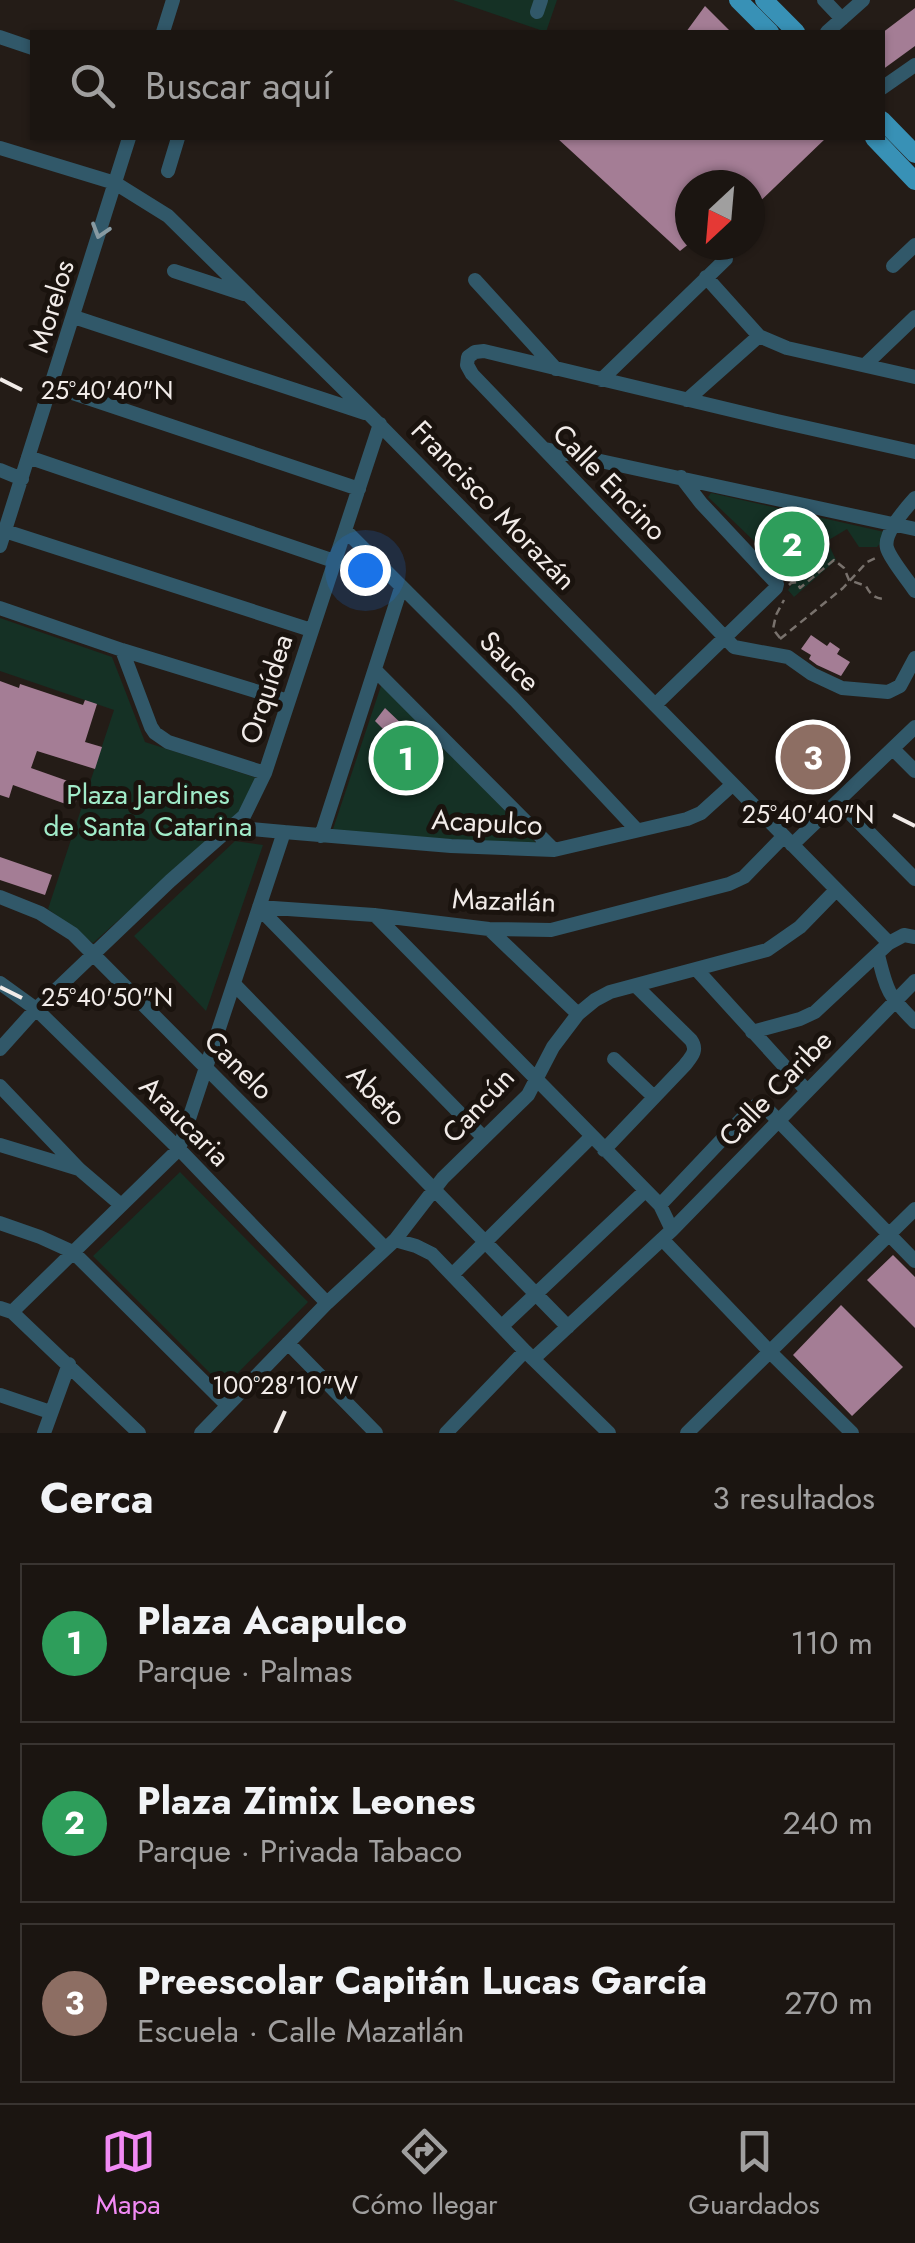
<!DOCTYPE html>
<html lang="es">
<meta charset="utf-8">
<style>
body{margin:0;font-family:Jost,sans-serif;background:#28221f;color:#f1f3f6}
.compass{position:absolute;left:675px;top:170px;width:90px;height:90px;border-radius:50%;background:#1b1511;box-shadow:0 2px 8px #0004;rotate:206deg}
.you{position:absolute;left:365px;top:570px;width:35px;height:35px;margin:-25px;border:8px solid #fff;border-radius:50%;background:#1a73e8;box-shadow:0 0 0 15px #1a73e833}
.badge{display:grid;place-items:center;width:65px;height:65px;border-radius:50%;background:#f18af4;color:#fff;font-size:32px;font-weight:700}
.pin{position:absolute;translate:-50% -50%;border:5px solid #fff;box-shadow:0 2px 10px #0006}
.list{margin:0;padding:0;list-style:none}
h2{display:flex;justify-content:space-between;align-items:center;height:130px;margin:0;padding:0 40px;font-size:42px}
h2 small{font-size:32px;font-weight:400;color:#a09f9f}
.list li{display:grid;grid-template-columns:65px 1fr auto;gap:30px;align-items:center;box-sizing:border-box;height:160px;margin:0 20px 20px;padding:0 20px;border:2px solid #393431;border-radius:0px}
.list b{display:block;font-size:38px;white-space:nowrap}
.list p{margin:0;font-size:32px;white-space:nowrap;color:#a09f9f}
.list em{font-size:32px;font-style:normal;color:#a09f9f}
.icon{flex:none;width:55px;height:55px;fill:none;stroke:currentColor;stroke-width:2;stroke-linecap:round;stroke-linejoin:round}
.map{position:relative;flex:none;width:915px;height:1433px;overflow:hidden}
.search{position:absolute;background:#1b1511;box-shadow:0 2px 8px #0004;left:30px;right:30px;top:30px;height:110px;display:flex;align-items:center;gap:25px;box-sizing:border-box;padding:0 35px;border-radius:0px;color:#a09f9f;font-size:38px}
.sheet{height:670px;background:#1b1511}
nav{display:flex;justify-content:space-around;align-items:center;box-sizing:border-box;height:140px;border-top:2px solid #393431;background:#1b1511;font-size:28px;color:#a09f9f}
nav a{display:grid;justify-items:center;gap:5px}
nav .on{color:#f18af4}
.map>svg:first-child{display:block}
.green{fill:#153125}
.building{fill:#a47d95}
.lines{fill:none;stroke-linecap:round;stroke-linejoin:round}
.path{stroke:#79726d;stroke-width:2.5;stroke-dasharray:8 5;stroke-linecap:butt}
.minor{stroke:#315869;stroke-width:14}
.major{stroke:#3891b6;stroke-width:18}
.oneway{stroke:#879aa2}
.ticks{fill:none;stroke:#f1ebe8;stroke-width:4}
.labels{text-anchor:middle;stroke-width:10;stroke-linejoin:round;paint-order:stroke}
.street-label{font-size:28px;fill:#f1ebe8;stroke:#1a130e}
.park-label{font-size:28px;fill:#a1ebc9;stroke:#1a130e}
.ticks-label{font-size:25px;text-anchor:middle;fill:#f1ebe8;stroke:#1a130e;stroke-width:10;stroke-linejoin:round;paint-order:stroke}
</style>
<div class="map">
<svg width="915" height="1433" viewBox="0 0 915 1433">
<rect width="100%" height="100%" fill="#241c17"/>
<!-- green -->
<path class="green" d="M453,0H557L546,32Z
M711,493L889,533L877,547H859L847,529L827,541L836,560L794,597L788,590L795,580L708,497Z
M0,618L112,657L145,742L257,778L240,811L93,943L48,909L114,710L0,671Z
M382,683L537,844L332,832Z
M235,841L263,845L206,1011L134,936Z
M180,1172L308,1302L224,1387L93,1256Z"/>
<!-- building -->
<path class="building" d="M705,6L731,32H686Z
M915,8V46L882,70V33Z
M557,138H826L750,211V185H690V243L680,251Z
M811,635L827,646L830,642L840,649L837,654L850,662L841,676L817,665L809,659L811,655L801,649Z
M0,681L19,688L20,684L83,705L85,700L97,704L85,742L102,747L95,769L37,751L31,768L82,786L74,807L13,785L9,798L0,795Z
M385,708L406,728L395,741L375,721Z
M0,857L52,875L45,895L0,880Z
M893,1255L915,1277V1328L867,1280Z
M841,1305L903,1367L852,1416L793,1355Z"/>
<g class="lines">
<!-- path -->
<path class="path" d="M789,585L791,583L797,582L800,588L834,560L844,568L849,580L866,586C871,596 876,599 887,599
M780,638L773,629L776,615L784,600
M780,639L843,588L867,562L878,557"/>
<!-- minor -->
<path class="minor" d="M824,0L842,19
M537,12L541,0
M163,32L173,0
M827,32L863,0
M0,37L32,48
M882,88L915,65
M0,148L115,183L168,216L370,415L889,943L904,935L915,937
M168,171L178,138
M893,266L915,245
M174,271L244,294
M706,277L759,336L787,348L915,377
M475,280L556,369
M74,317L365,413
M866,364L915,317
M601,380L726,259
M52,386L359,489
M687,400L759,336
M545,449L915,529
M915,452L777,421L484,351L475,352L468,357L467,365L472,374L734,647L788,657L812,674L842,688L888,692L900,686L915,658
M28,457L334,561
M0,470L22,479
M915,498C906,508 883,534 887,548C890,559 908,580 915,591
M345,530L515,700L637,830
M5,531L311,630
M0,546L129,138
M0,608L122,650L288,701
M122,650L151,727L155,733L168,742L265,773
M376,671L554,850
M655,705L776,588L777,584L701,503L681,477
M893,749L915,771
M838,801L915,879
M284,832L451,846L554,850L687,819L701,813L732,785
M321,836L401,588
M792,845L915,727
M0,897L40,913L73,934L385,1248
M259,907L374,915L489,929L551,930L729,884L744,877L784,836
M259,908L483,1137
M375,915L660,1205L672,1230
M489,929L578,1014
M878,955C887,992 888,995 915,1022
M697,970L807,1091
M0,983L36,1009L179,1149L327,1303
M234,984L568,1327
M752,1032L800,1019L815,1012L889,943
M0,1049L36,1009L170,881L244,816L265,773L380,424
M614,1059L654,1097
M0,1086L79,1169L121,1205
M0,1145L79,1169
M604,1150L685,1065C692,1056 698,1050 691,1040L636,986
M660,1205L750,1110L755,1106L765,1107L915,1261
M0,1223L40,1237L73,1252L227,1405
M662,1239L770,1352L852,1433
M395,1240L416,1246L432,1254L525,1351L609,1433
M453,1274L591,1137
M0,1308L12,1312L139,1433
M12,1312L179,1149L284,832L230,827
M502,1326L645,1191
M288,1343L376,1433
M533,1359L672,1230L915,981
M0,1395L50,1412
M44,1433L69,1364
M201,1433L327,1303L395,1240L443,1178L528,1095L553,1047L578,1014L595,1000L610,992L767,950L800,927L836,890
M446,1433L525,1351
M687,1433L915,1209"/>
<!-- major -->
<path class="major" d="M738,0L770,32
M764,0L796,32
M882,120L915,154
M874,138L915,181"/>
</g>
<!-- one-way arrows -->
<defs><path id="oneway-chevron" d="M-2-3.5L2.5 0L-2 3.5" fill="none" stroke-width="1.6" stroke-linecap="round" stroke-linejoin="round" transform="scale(2.5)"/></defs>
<use class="oneway" href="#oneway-chevron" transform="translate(100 231) rotate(107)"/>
<!-- ticks -->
<path class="ticks" d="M0,379L22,390M893,815L915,826M0,987L22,998M275,1433L285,1411"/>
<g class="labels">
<!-- street labels -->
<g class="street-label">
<text transform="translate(51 306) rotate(-73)" y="10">Morelos</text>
<text transform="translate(610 482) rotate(46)" y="10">Calle Encino</text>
<text transform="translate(494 505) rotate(46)" y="10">Francisco Morazán</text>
<text transform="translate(510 661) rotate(45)" y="10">Sauce</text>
<text transform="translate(266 689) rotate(-72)" y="10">Orquídea</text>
<text transform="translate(487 822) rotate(3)" y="10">Acapulco</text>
<text transform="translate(504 900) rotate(2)" y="10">Mazatlán</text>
<text transform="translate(239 1065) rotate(45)" y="10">Canelo</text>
<text transform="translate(775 1088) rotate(-46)" y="10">Calle Caribe</text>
<text transform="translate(377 1095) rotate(46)" y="10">Abeto</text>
<text transform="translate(478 1105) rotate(-47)" y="10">Cancún</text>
<text transform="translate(185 1121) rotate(45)" y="10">Araucaria</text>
</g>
<!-- park labels -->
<g class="park-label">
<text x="148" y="804">Plaza Jardines<tspan x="148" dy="32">de Santa Catarina</tspan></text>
</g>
</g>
<g class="ticks-label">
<text x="107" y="399">25°40'40"N</text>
<text x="808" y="823">25°40'40"N</text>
<text x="107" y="1006">25°40'50"N</text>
<text x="285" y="1394">100°28'10"W</text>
</g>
</svg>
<svg class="compass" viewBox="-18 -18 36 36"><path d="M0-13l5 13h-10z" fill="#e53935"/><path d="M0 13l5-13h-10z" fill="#a09f9f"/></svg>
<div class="you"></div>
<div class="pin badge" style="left:406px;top:758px;background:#2e9e5b">1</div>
<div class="pin badge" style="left:792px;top:544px;background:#2e9e5b">2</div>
<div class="pin badge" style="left:813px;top:757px;background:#8d6e63">3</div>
<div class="search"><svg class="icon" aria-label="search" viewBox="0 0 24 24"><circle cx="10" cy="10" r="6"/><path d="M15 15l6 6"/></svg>Buscar aquí</div>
</div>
<section class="sheet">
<h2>Cerca<small>3 resultados</small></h2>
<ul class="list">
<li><span class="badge" style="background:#2e9e5b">1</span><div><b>Plaza Acapulco</b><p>Parque · Palmas</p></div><em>110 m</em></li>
<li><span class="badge" style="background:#2e9e5b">2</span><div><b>Plaza Zimix Leones</b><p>Parque · Privada Tabaco</p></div><em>240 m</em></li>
<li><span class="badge" style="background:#8d6e63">3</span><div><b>Preescolar Capitán Lucas García</b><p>Escuela · Calle Mazatlán</p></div><em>270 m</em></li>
</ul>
</section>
<nav>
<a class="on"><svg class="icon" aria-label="map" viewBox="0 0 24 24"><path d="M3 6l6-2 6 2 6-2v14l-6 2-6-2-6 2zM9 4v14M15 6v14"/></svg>Mapa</a>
<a><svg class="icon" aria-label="directions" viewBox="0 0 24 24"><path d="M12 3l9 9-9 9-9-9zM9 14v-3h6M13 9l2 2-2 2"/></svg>Cómo llegar</a>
<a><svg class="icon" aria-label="saved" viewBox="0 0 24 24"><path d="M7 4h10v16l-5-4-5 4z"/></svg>Guardados</a>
</nav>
